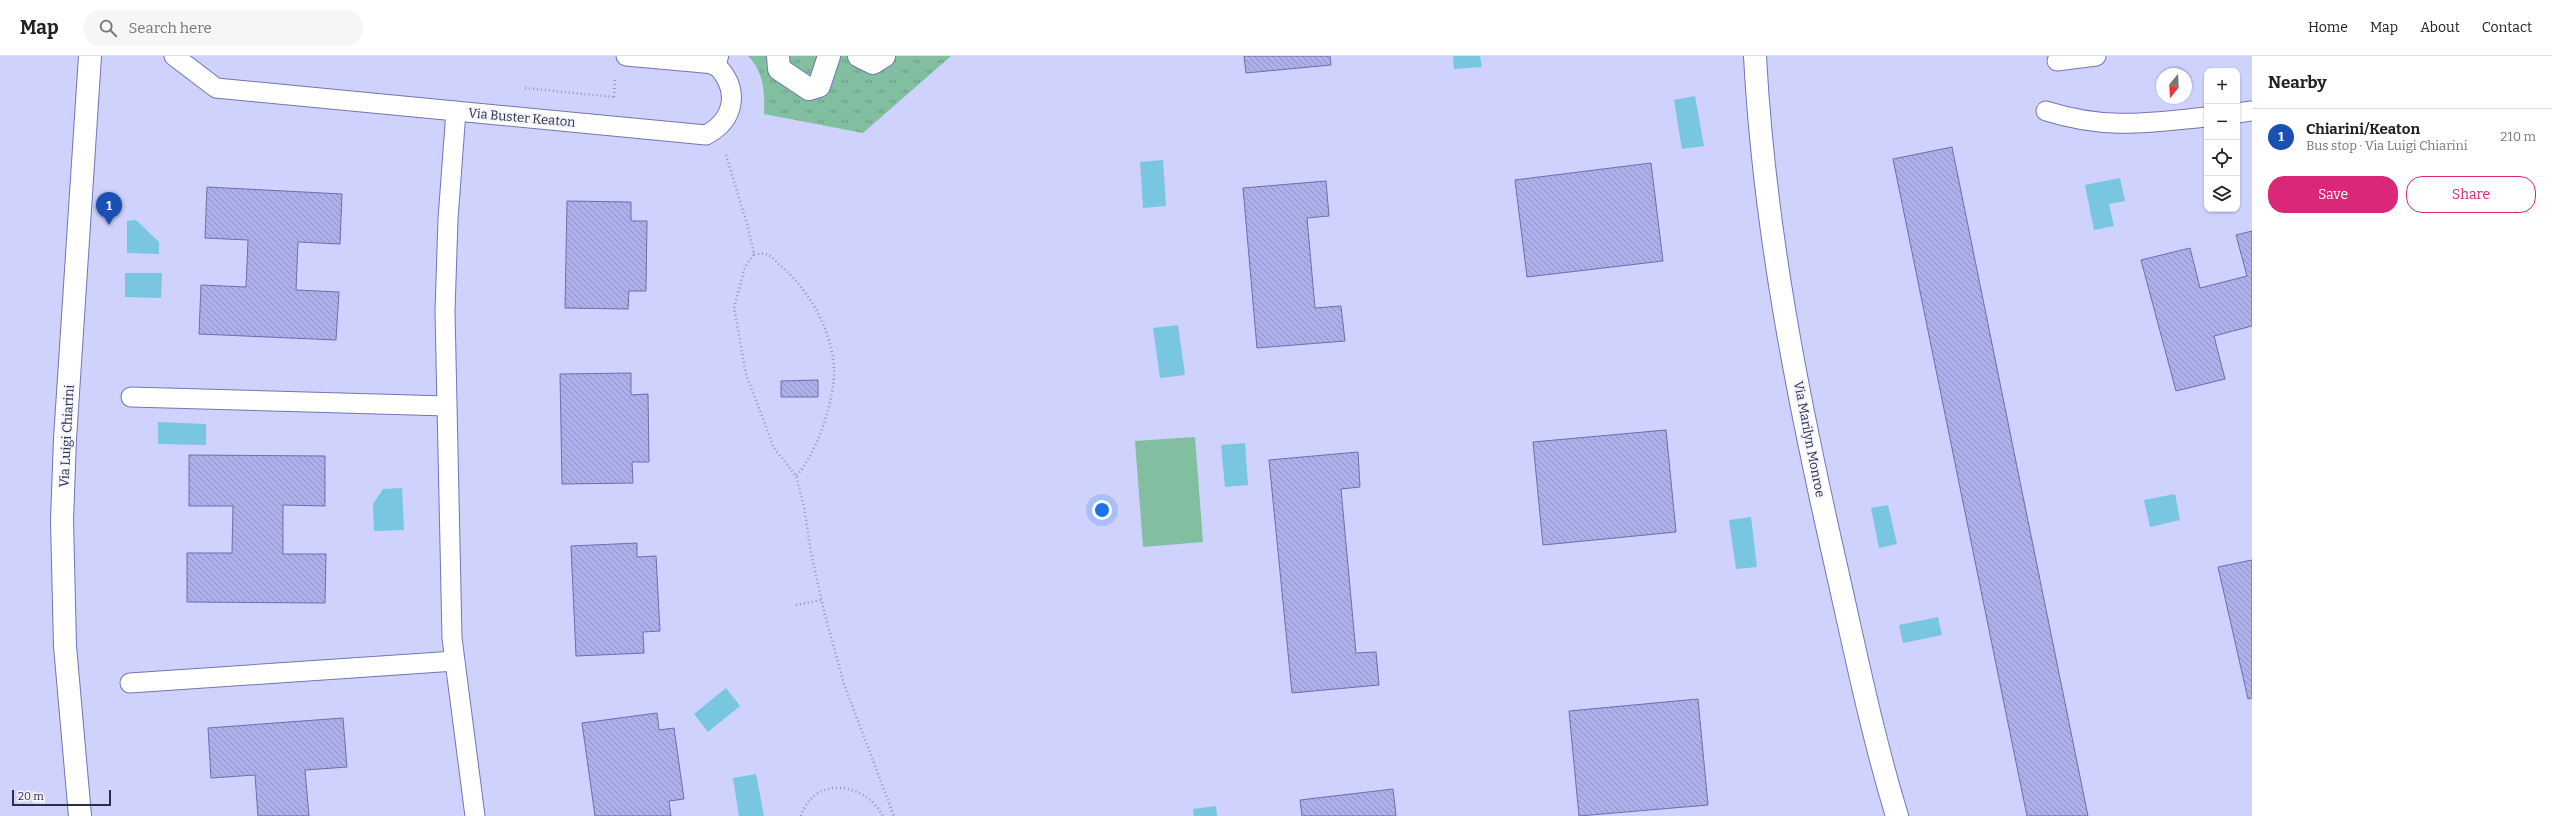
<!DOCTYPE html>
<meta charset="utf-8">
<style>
body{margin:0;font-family:Bitter,serif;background:#f6f6f6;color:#222}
.controls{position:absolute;right:12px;top:12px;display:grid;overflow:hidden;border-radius:8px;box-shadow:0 1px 3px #0004}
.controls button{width:36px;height:36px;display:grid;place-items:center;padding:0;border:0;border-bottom:1px solid #e0e0e0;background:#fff;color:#222;font:20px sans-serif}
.compass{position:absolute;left:2156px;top:12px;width:36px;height:36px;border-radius:50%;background:#fff;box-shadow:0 1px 3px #0004;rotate:198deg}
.scale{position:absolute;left:12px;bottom:10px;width:99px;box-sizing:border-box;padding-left:4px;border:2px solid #2d2e4a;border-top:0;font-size:11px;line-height:14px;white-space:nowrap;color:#2d2e4a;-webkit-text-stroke:3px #f5f6fd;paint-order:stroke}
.you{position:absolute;left:1102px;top:454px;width:14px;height:14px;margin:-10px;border:3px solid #fff;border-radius:50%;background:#1a73e8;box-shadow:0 0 0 6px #1a73e833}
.badge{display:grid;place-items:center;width:26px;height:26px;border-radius:50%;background:#db2777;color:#fff;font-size:13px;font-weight:700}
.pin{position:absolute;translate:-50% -33px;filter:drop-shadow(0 1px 2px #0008)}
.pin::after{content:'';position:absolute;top:21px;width:14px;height:12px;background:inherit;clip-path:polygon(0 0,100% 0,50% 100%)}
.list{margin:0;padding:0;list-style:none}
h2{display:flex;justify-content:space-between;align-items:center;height:52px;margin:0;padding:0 16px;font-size:17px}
h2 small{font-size:13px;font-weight:400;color:#767676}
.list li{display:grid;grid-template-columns:26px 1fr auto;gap:12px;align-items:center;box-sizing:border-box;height:56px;padding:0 16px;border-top:1px solid #e0e0e0}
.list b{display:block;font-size:15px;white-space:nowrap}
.list p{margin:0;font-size:13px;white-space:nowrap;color:#767676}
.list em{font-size:13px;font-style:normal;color:#767676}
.actions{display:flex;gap:8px;padding:12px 16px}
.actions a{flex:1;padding:9px 0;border:1px solid #db2777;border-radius:16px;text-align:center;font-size:14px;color:#db2777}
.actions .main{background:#db2777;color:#fff}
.icon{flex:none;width:22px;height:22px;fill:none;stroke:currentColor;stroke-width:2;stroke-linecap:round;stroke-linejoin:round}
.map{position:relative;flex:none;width:2252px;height:760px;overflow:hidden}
header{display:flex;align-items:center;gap:24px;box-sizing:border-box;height:56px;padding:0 20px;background:#fff;border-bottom:1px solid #e0e0e0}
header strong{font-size:19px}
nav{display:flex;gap:22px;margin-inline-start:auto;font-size:14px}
.search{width:280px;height:36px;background:#f6f6f6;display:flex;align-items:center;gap:10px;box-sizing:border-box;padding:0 14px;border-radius:22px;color:#767676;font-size:15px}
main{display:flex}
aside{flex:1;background:#fff}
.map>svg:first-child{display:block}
.park{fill:url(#park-tufts)}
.pitch{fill:#82bfa0}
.water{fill:#79c6e0}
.building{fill:url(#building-back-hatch);stroke:#6c6eaf}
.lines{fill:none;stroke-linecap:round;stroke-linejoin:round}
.lane-casing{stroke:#7375b7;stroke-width:21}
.street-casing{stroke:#7375b7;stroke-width:24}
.secondary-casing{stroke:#7375b7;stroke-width:24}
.path{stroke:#9295ba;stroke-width:2.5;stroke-dasharray:1 3;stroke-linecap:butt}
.lane{stroke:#fff;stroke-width:19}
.street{stroke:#fff;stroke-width:22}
.secondary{stroke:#fff;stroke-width:22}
.labels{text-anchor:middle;stroke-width:4;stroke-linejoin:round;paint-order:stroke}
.street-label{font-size:13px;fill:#2d2e4a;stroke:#f5f6fd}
</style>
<header>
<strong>Map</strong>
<div class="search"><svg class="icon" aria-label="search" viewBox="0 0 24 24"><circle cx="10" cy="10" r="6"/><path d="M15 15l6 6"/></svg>Search here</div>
<nav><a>Home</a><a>Map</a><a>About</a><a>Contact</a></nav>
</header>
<main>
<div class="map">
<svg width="2252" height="760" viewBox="0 0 2252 760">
<defs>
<pattern id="park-tufts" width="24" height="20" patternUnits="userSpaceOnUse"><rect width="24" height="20" fill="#82bfa0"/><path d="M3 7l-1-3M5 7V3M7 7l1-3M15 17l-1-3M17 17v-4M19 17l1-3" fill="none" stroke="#6b9c84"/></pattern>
<pattern id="building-back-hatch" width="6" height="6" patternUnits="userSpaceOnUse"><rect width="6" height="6" fill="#adb0eb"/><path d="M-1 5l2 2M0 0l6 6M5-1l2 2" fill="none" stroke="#8d90c0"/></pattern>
</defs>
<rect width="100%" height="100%" fill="#ced2fd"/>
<!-- park -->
<path class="park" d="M748,0H951L863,77L764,58C765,37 764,16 748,0Z"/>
<!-- pitch -->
<path class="pitch" d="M1195,381L1203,486L1143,491L1135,385Z"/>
<!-- water -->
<path class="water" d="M1453,0H1480L1482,11L1454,13Z
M1695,40L1704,90L1682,93L1674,44Z
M1163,104L1166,150L1143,152L1140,106Z
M2120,122L2125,145L2109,148L2114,170L2094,174L2085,129Z
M136,164L159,186V198L127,197V165Z
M125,217H162L161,242L125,241Z
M1178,269L1185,319L1160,322L1153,272Z
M158,366L206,368V389L158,388Z
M1245,387L1248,429L1225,431L1221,389Z
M402,432L404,474L374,475L373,448L383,433Z
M2175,438L2180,464L2150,471L2144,444Z
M1888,449L1897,488L1879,492L1871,452Z
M1751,461L1757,511L1736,513L1729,464Z
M1938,561L1942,579L1903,587L1899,569Z
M726,632L740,650L708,676L694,658Z
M756,718L764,760H739L733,722Z
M1216,750L1217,760H1194L1193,753Z"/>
<!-- building -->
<path class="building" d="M1244,0H1330L1331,9L1246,17Z
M1952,91L2088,760H2027L1893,103Z
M1651,107L1663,205L1527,221L1515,124Z
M1326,125L1329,160L1307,162L1315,252L1341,250L1345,285L1257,292L1243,132Z
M207,131L342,138L340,188L298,186L296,234L339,236L336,284L199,278L201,229L246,231L248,184L205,182Z
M567,145L631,146V165H647L646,235H629L628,253L565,252Z
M2252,175V270L2214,280L2225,323L2176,335L2141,204L2190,192L2200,232L2247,220L2236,179Z
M631,317V339L648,338L649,406H632L633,427L562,428L560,318Z
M818,324V341H781V325Z
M1666,374L1676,476L1543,489L1533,386Z
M1358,396L1360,431L1341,433L1356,597L1376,596L1379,629L1292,637L1269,404Z
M189,399L325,400V450L283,449V498H326L325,547L187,546V497H232L233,450H189Z
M637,487V501L656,500L660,575L643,576L644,597L576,600L571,490Z
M2252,504V642L2248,643L2218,511Z
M1698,643L1708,749L1579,760L1569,655Z
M657,657L659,674L674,672L684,743L669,745L671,760H595L582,667Z
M343,662L347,711L305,714L309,760H258L255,719L211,722L208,672Z
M1393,733L1396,760H1302L1300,744Z"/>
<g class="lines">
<defs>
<path id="lane" d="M174,0L216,32L706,79C736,63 740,32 715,8L626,0
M2057,5L2096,0
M456,55L448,163L445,255L452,582L475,760
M2046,55C2107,74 2146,67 2207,61
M2237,57L2252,55
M131,341L447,350
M130,627L455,605"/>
<path id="street" d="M778,0L779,13L809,33L819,30L829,0
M859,0L873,7L884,0
M1755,0C1764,172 1798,343 1836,510C1855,594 1872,678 1897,760
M715,8L717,0"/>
<path id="secondary" d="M80,760L65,590L62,464L65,383L90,0"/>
</defs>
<!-- lane casing -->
<use href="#lane" class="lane-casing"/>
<!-- street casing -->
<use href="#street" class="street-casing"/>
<!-- secondary casing -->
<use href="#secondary" class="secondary-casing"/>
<!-- path -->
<path class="path" d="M525,32L614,41
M614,41L615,24
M726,99L747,168L754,198L745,211L734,252L746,318L774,392L796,420L804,451L811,497L824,555L844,628L894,760
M754,198C758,198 762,197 766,198C771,199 776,206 780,209C809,234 832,274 834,312C836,341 816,400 796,420
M796,549L821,544
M801,760C814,719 865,726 883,760"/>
<!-- lane -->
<use href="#lane" class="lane"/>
<!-- street -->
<use href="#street" class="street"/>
<!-- secondary -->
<use href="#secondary" class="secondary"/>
</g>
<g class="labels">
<!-- street labels -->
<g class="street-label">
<text transform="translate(522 61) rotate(5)" y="5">Via Buster Keaton</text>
<text transform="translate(66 380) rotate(-87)" y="5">Via Luigi Chiarini</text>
<text transform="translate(1810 383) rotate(79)" y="5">Via Marilyn Monroe</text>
</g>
</g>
</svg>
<div class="controls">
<button>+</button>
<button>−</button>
<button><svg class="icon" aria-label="locate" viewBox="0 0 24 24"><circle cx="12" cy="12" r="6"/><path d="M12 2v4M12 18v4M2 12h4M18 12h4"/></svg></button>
<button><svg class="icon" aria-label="layers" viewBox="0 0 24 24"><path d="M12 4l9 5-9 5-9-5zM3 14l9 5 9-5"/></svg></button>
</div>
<svg class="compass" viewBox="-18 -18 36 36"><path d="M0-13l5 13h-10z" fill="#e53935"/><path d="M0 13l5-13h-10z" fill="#767676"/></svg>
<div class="scale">20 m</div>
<div class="you"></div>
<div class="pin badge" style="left:109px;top:169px;background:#1a4fb4">1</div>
</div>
<aside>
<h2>Nearby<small></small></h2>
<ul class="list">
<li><span class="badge" style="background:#1a4fb4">1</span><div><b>Chiarini/Keaton</b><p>Bus stop · Via Luigi Chiarini</p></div><em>210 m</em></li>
</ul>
<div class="actions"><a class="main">Save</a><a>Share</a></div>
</aside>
</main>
